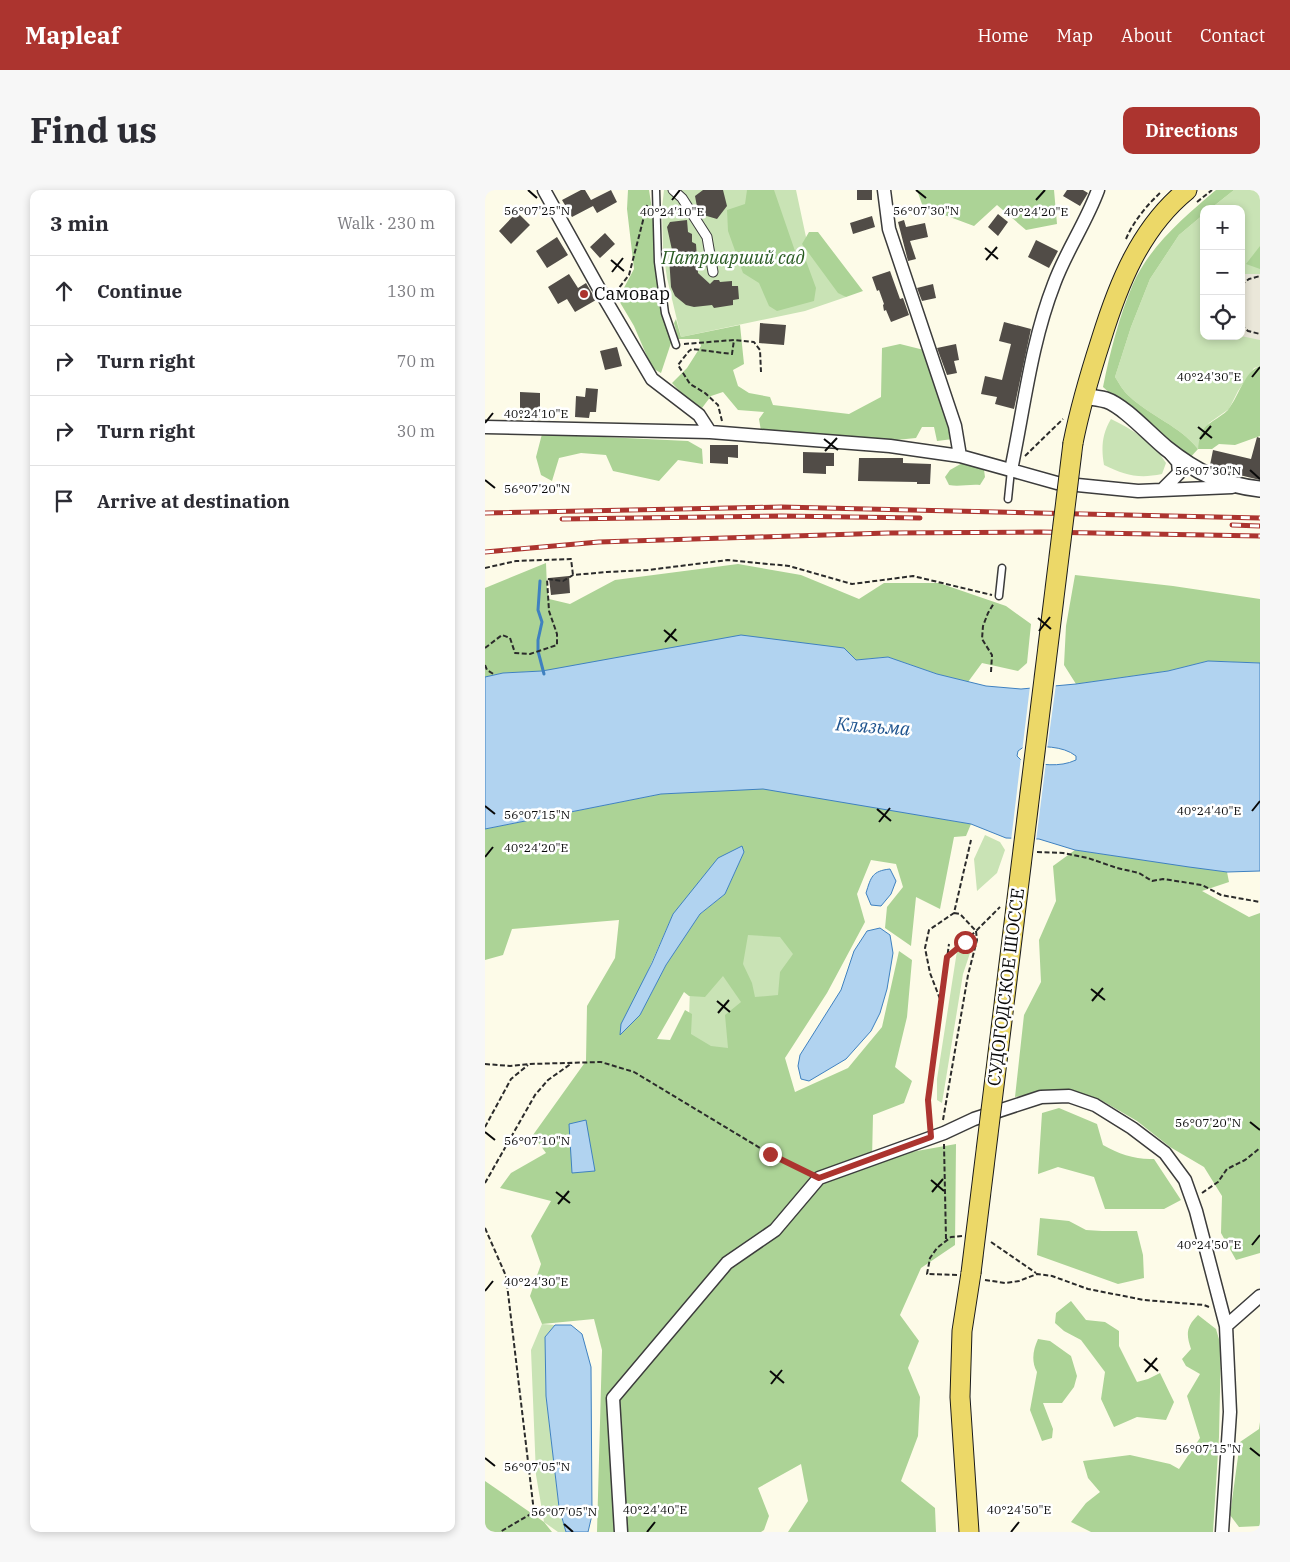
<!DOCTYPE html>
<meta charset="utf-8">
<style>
body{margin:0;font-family:"IBM Plex Serif",serif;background:#f7f7f7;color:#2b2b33}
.controls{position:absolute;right:15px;top:15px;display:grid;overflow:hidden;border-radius:10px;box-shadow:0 2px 8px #0003}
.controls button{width:45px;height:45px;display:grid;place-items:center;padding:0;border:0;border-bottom:1px solid #e1e1e2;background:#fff;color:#2b2b33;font:25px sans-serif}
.stop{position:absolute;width:15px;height:15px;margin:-11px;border:4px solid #ac342f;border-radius:50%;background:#fff}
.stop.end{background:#ac342f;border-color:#fff;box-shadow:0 1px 5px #0008}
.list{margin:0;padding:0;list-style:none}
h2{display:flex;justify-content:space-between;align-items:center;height:65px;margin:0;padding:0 20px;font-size:21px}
h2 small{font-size:16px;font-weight:400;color:#7c7c81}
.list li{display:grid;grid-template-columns:32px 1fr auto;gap:15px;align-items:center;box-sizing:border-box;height:70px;padding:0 20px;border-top:1px solid #e1e1e2}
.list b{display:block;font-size:19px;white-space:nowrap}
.list em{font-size:16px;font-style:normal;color:#7c7c81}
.icon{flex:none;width:28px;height:28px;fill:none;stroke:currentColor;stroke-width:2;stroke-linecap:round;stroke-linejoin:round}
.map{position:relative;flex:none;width:775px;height:1342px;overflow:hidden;border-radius:10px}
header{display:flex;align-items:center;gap:30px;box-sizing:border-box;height:70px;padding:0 25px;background:#ac342f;color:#fff}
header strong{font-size:24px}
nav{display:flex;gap:28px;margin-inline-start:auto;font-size:18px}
.intro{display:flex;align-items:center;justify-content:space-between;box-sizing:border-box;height:120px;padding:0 30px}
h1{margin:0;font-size:35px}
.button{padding:12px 22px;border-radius:10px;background:#ac342f;color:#fff;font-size:18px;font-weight:700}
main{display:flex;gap:30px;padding:0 30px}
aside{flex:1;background:#fff;border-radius:10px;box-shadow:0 2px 8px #0003}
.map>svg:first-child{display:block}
.green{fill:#c9e3b5}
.forest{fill:#acd396;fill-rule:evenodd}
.plaza{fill:#eae7d9}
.water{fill:#b1d3f0;stroke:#3f81c0;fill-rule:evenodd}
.pier{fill:#fdfbe8}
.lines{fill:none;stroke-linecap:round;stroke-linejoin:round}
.stream{stroke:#3f81c0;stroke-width:3}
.building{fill:#514c47}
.service-casing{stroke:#3c3c3c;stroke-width:9}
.pedestrian-casing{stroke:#3c3c3c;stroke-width:11}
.minor-casing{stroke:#3c3c3c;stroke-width:15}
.tertiary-casing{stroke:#3c3c3c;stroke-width:18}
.primary-casing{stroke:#1a1a1a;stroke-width:21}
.path{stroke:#2b2b2b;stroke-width:2;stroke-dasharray:5 2.5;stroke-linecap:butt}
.service{stroke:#fff;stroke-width:6}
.pedestrian{stroke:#fff;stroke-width:9}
.minor{stroke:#fff;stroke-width:12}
.tertiary{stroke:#fff;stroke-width:15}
.primary{stroke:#ecd868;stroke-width:19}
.rail-casing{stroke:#ac342f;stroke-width:5}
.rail{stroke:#fff;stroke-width:3;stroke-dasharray:9;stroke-linecap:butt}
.primary-bridge-casing{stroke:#1a1a1a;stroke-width:21;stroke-linecap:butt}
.primary-bridge{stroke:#ecd868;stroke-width:19}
.route{stroke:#ac342f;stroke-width:6}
.ticks{fill:none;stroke:#090909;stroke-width:2}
.poi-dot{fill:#ac342f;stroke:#fff;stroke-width:2}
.labels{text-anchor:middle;stroke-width:5;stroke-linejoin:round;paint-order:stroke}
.park-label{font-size:18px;font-style:italic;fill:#285a21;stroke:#fff}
.poi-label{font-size:18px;fill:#090909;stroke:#fff;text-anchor:start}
.street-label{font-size:18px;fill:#090909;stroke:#fff}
.water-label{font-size:19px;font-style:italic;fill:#1f548f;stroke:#fff}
.ticks-label{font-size:12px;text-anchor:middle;fill:#090909;stroke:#fff;stroke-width:5;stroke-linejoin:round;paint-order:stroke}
</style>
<header>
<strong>Mapleaf</strong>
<nav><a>Home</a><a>Map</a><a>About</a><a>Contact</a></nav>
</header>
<div class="intro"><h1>Find us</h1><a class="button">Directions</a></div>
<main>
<aside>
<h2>3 min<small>Walk · 230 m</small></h2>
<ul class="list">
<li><svg class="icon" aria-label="ahead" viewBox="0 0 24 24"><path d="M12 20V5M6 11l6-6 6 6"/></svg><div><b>Continue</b></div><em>130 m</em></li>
<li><svg class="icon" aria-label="right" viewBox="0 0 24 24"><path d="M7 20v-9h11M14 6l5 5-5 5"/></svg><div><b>Turn right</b></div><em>70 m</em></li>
<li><svg class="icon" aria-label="right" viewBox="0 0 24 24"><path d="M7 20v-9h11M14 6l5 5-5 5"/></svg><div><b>Turn right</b></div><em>30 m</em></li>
<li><svg class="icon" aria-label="arrive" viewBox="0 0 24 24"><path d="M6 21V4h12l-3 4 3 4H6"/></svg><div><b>Arrive at destination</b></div></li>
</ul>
</aside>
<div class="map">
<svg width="775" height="1342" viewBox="0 0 775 1342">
<rect width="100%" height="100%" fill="#fdfbe8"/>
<!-- green -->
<path class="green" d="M179,0H311L321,47L361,107L320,121L196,147L182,88L178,60L177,18Z
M749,0H775V176L769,178L753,201L744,219L724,233L713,259C695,236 665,226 644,206C638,201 634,193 630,187L646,137L665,89L694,45L719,24V146H756V19H725Z
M626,229C647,239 669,253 681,273L677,284C653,289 640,285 619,275C616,258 617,244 626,229Z
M500,645L515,652L520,660L512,683L492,701L489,669Z
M264,739L316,746L296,865L203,861L205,797Z
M486,748L488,754L478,784L457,913L452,910V889L472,761Z
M57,1134L70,1135L60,1147L61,1206L74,1317L81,1342H73L59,1332L51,1285L46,1160Z"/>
<!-- forest -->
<path class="forest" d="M143,0H164L184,126L186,153L176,183L167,178L149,136L133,109L149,79L142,19Z
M262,0H289L310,61L320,68L331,98L329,111L292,121L284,116L274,93L258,83L243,41L242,20L260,14Z
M432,0H569L572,34L541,40L512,15L489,36L438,17Z
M731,0H749L725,19H719V24L694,45L665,89L646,137L630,187C634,193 638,201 644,206C665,226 695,236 713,259C714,253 714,245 718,240C725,230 740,226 745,217C754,205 760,181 775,176V246L750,255L734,254L727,259H713L702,271L618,197C625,162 634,127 648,94C664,57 700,26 731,0Z
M324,42H333L378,101L361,107L353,103L317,54Z
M775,56V79L761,74Z
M191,129L196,147L255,135L259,174L248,180L253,196L264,203L285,207L288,215L364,224L396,207L397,158L415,154L439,160L468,249L452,251L449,237H437L431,248L401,251L276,241L274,229L279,222L253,220L238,202L226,206L217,218L205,212L187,193L202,178L216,156L214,149H193L189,133Z
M57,244L203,251L217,259L218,274L193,270L174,291L128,281L121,265L96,263L74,268L67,291L56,285L51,267Z
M479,272L499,280L500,287L495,295C484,294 474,297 464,295L460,287L465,280Z
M61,373L62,398L64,409L85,414L130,390L253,374L316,385L374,409L399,393H454L521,416L546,434L542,473L533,481L497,473L483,492L452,484L403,467L371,470L57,481L18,483L0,487V398Z
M590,385L688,396L775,409V473L723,471L683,481L591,494L579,475L581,436Z
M278,598L486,634L481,646L469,647L455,719L431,707L426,756L400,738L402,717L418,697L411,674L386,670L372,704L380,732L342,803L300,868L310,902L363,878L397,837L414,761L427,770L422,827L410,877L427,891L419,913L388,925L387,969L471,954L470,1055L436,1078L415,1125L434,1151L423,1178L435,1207L433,1246L416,1291L450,1318L451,1342H303L323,1311L316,1274L273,1298L284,1326L279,1340L276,1342H112L117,1160L109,1129L57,1134L45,1106L56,1074L46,1046L66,1011L15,998L26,983L61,963L48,945L101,871L102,816L130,768L134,730L27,739L18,765L0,770V639L176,604ZM259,662L240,704L215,724L181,775L155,825L135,844L188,724ZM263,745L295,747L308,764L295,782L293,805L270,807L267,793L258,774ZM238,786L256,812L240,825L243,858L226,856L206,844L207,824L200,820L185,850L172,849L199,802L204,806L220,807Z
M590,660L742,682L744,692L717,701L764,727L775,723V1063L751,1070L736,1043L737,1006L719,977L685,957L652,931L614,909L586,900L555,902L530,907L539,825L556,792L554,750L571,711L568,676Z
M574,918L612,934L618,955C634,964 651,970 669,969L696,1010L679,1019H620L609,987L573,977L553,984L557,923Z
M555,1028L584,1031L601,1040L617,1041H652L658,1065L659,1088L633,1094L552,1065Z
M586,1111L601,1130L620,1132L634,1141V1156L652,1192L663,1189L675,1183L689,1212L681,1230L652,1227L629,1237L616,1209L620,1182L596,1150L579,1141L570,1133L571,1123Z
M713,1125L731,1139L736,1156L734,1247L728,1342H606L586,1332L601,1313L615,1302L603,1288L598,1271L645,1265L685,1274L694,1279L715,1248L702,1206L715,1184L701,1176L697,1169L706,1159C701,1144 701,1137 713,1125Z
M553,1149L565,1151L586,1166L592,1186L589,1197L577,1213H558L568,1239L567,1248L557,1251L545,1220L552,1182C546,1171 548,1160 553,1149Z
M775,1232V1336L754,1337L745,1325L755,1252L774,1239Z
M0,1291L59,1332L67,1342H0Z"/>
<!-- plaza -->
<path class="plaza" d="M756,84H775V150L756,146Z"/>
<!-- water -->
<path class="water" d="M256,445L359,458L371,470L403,467L452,484L501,496L536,499L591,494L683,481L723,471L775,473V681L742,682L704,677L590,660L554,649L521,648L486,634L278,599L176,604L0,639V487L18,483L57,481ZM540,556C557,557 577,555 591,566V570C574,578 556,574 538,572L532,566L533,561Z
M257,656L259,662L240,704L215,724L181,775L155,825L135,845L136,834L167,773L188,724L233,668Z
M405,679L411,691L406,704L396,716L386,715L381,703C386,687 387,681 405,679Z
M395,738L405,745L408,763L402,799L395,823L386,841L361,869L324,891L316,889L313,876L315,865L356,800L369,761L382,741Z
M101,930L110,981L87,983L84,934Z
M70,1135H86L97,1144L106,1177L107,1325L103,1342H81L74,1317L61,1206L60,1147Z"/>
<!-- pier -->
<path class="pier" d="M571,494L562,560L541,559L537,562L545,496Z
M536,567L539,570L561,572L551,651H526Z"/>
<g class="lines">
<!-- stream -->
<path class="stream" d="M55,391L53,420L57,432L53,450V461L59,484"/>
</g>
<!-- building -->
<path class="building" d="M96,0H100L106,10L126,0L132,12L112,23L108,16L87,27L77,10Z
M218,0H238L242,16L232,29L215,24L213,22L210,6Z
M372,0H387V10H372Z
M582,0H598L603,3L595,16L578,6Z
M32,22L45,35L26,54L14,41Z
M513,24L523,32L513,46L503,37Z
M387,26L390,37L368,44L365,33Z
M202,30L203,42L207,44V52L211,54L213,83L225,94L229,90H234L235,92L247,91V96H253L254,109L248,110V115L229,118L227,115L209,117L201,115L190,106L186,97L184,67L187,60L182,37L185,32Z
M419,30L421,37L440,33L443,47L425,51L431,69L423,71L413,32Z
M120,43L130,54L115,68L105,57Z
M72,47L83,65L62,78L51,61Z
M551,50L573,61L564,78L543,67Z
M405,81L415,109L418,108L424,125L406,132L401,120L399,121L398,115L399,114L394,100L392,101L387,87Z
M84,84L93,98L101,93L111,110L90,122L82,109L73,114L63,97Z
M448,94L451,108L437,111L432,98Z
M519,132L546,139L529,219L510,214L512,207L496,204L500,186L517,190L526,154L514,151Z
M275,133L301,135L299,155L274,153Z
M471,154L474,170L469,171L472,183L462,185L452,158Z
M132,157L137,176L120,180L115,161Z
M101,198L113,199L111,222H105L104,228L90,227L91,206L100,207Z
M35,202L55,203V228H35Z
M772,247L775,248V290L738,281L725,275L728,260L766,269Z
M225,255H253V268L243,267V274L225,273Z
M318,262L349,263V276H341V284L318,283Z
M374,268H418V273L446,274L445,294H432V292L373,291Z
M84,386L85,403L66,405L64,388Z"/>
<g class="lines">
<defs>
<path id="service" d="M171,0L173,72L180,123L191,155
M523,309L526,280
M514,406L517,378"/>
<path id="pedestrian" d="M188,0L197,8L222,47L228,82"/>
<path id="minor" d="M59,0L117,104L167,189L214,225L225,242
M399,0L404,39L470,236L475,266
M0,237L225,242L405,256L475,266L572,293L653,301L747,297
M526,280C539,218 546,153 569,94C581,61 601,33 613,0
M678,299L694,283L693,272L686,264
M741,1136L775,1106
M136,1342L128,1208L242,1073L290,1040L334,988L459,943L489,929L556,907L584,906L610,915L647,938L680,963L700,990L711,1021L741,1136L745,1222L737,1342"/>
<path id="tertiary" d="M598,206C605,207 613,208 621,210C639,216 665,245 681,258C711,282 737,295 775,299"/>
<path id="primary" d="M588,253C595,218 605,184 616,150C633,95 655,38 702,0
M484,1342L475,1207L477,1141L486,1083"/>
</defs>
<!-- service casing -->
<use href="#service" class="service-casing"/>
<!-- pedestrian casing -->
<use href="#pedestrian" class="pedestrian-casing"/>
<!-- minor casing -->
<use href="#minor" class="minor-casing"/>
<!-- tertiary casing -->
<use href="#tertiary" class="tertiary-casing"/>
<!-- primary casing -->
<use href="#primary" class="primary-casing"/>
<!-- path -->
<path class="path" d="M712,12L727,0
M641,49C648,32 662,15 675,3
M756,95L764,89L775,86
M130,103L144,85L162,15
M756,135L763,141L775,144
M199,154L249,150L269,152L275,160L276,182
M237,231L233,215L220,203L205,194L193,175L204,161L207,159L247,164L249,150
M540,266L578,229
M0,378L31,371L86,369L88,385
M0,458L17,445L25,448L30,463L45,464L72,455V444L64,421L62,389L78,391L88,385L122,382L163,380L243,370L304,376L367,394L428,386L507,405
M0,475L2,480L10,485
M506,482L507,465L497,449L498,436L503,423L509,413
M552,662L578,663L603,668L632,678L654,683L667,691L678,689L717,695L736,705L775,712
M469,723L475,724L491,741L515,717
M463,766L491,741
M455,809L445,783L440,758L444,740L469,723L486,650
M0,874L25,876L45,874L116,872L149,882L285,964L323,983
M458,930L483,785L492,750L491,741
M445,935L443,910L464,754
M0,937L26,889L43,875
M459,954L461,1049
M0,993L50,905L63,890L87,873
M717,1003L733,992L742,979L760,970L775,958
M0,1038L21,1086L49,1322L15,1342
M506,1052L551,1083
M472,1085L442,1084L445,1068L452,1058L466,1047L477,1046
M500,1090L520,1093L534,1091L552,1084L567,1086L603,1099L659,1110L719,1115L724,1117"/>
<!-- service -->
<use href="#service" class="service"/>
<!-- pedestrian -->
<use href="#pedestrian" class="pedestrian"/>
<!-- minor -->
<use href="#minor" class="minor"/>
<!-- tertiary -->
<use href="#tertiary" class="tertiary"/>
<!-- primary -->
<use href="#primary" class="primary"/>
<defs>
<path id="rail" d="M0,323L296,317L775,328
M77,329L296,326L435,328
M747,335L775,336
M0,362L114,352L403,343L555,342L775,346"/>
</defs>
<!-- rail casing -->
<use href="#rail" class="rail-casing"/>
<!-- rail -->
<use href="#rail" class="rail"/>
<defs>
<path id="primary-bridge" d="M486,1083L588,253"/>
</defs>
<!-- primary-bridge casing -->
<use href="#primary-bridge" class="primary-bridge-casing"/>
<!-- primary-bridge -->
<use href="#primary-bridge" class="primary-bridge"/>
</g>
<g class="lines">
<!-- route -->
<path class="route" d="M285,964L334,988L446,947L443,910L462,767L480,752"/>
</g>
<!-- ticks -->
<path class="ticks" d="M43,0L52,8M431,0L441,8M187,10L195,0M551,10L560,0M500,58L513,69M126,70L139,81M501,70L512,57M127,82L138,68M767,187L775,177M0,233L8,223M713,237L727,248M339,249L353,260M715,249L726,236M340,261L352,248M765,280L775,289M0,290L10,298M553,428L566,439M179,440L192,451M554,441L565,427M180,452L191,439M0,616L10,624M392,619L406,631M767,621L775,611M394,632L405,618M0,667L8,657M606,799L620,810M232,811L245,822M607,811L618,798M233,823L244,810M765,932L775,940M0,942L10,950M446,990L459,1001M71,1002L85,1013M447,1002L458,989M73,1014L84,1001M767,1055L775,1045M0,1101L8,1091M659,1169L673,1181M285,1181L299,1193M660,1182L672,1168M286,1194L297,1180M765,1258L775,1266M0,1268L10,1276M79,1334L88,1342M162,1342L170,1332M526,1342L534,1332"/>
<!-- markers -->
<circle class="poi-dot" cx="99" cy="104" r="5"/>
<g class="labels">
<!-- park labels -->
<g class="park-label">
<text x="248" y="74">Патриарший сад</text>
</g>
<!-- poi labels -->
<g class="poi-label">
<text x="109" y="110">Самовар</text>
</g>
<!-- street labels -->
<g class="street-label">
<text transform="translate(521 797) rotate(-83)" y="6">СУДОГОДСКОЕ ШОССЕ</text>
</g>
<!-- water labels -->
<g class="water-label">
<text transform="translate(388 536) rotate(4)" y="7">Клязьма</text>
</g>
</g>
<g class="ticks-label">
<text x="52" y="25">56°07'25"N</text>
<text x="441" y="25">56°07'30"N</text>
<text x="187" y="26">40°24'10"E</text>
<text x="551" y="26">40°24'20"E</text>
<text x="724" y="191">40°24'30"E</text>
<text x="51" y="228">40°24'10"E</text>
<text x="723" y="285">56°07'30"N</text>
<text x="52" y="303">56°07'20"N</text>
<text x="724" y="625">40°24'40"E</text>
<text x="52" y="629">56°07'15"N</text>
<text x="51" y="662">40°24'20"E</text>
<text x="723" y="937">56°07'20"N</text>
<text x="52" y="955">56°07'10"N</text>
<text x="724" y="1059">40°24'50"E</text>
<text x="51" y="1096">40°24'30"E</text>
<text x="723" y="1263">56°07'15"N</text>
<text x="52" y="1281">56°07'05"N</text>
<text x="170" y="1324">40°24'40"E</text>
<text x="534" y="1324">40°24'50"E</text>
<text x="79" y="1326">56°07'05"N</text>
</g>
</svg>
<div class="controls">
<button>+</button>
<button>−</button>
<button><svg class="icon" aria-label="locate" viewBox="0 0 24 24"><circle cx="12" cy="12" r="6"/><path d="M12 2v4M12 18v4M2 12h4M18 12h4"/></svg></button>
</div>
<div class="stop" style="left:480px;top:752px"></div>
<div class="stop end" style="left:285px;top:964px"></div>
</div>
</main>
